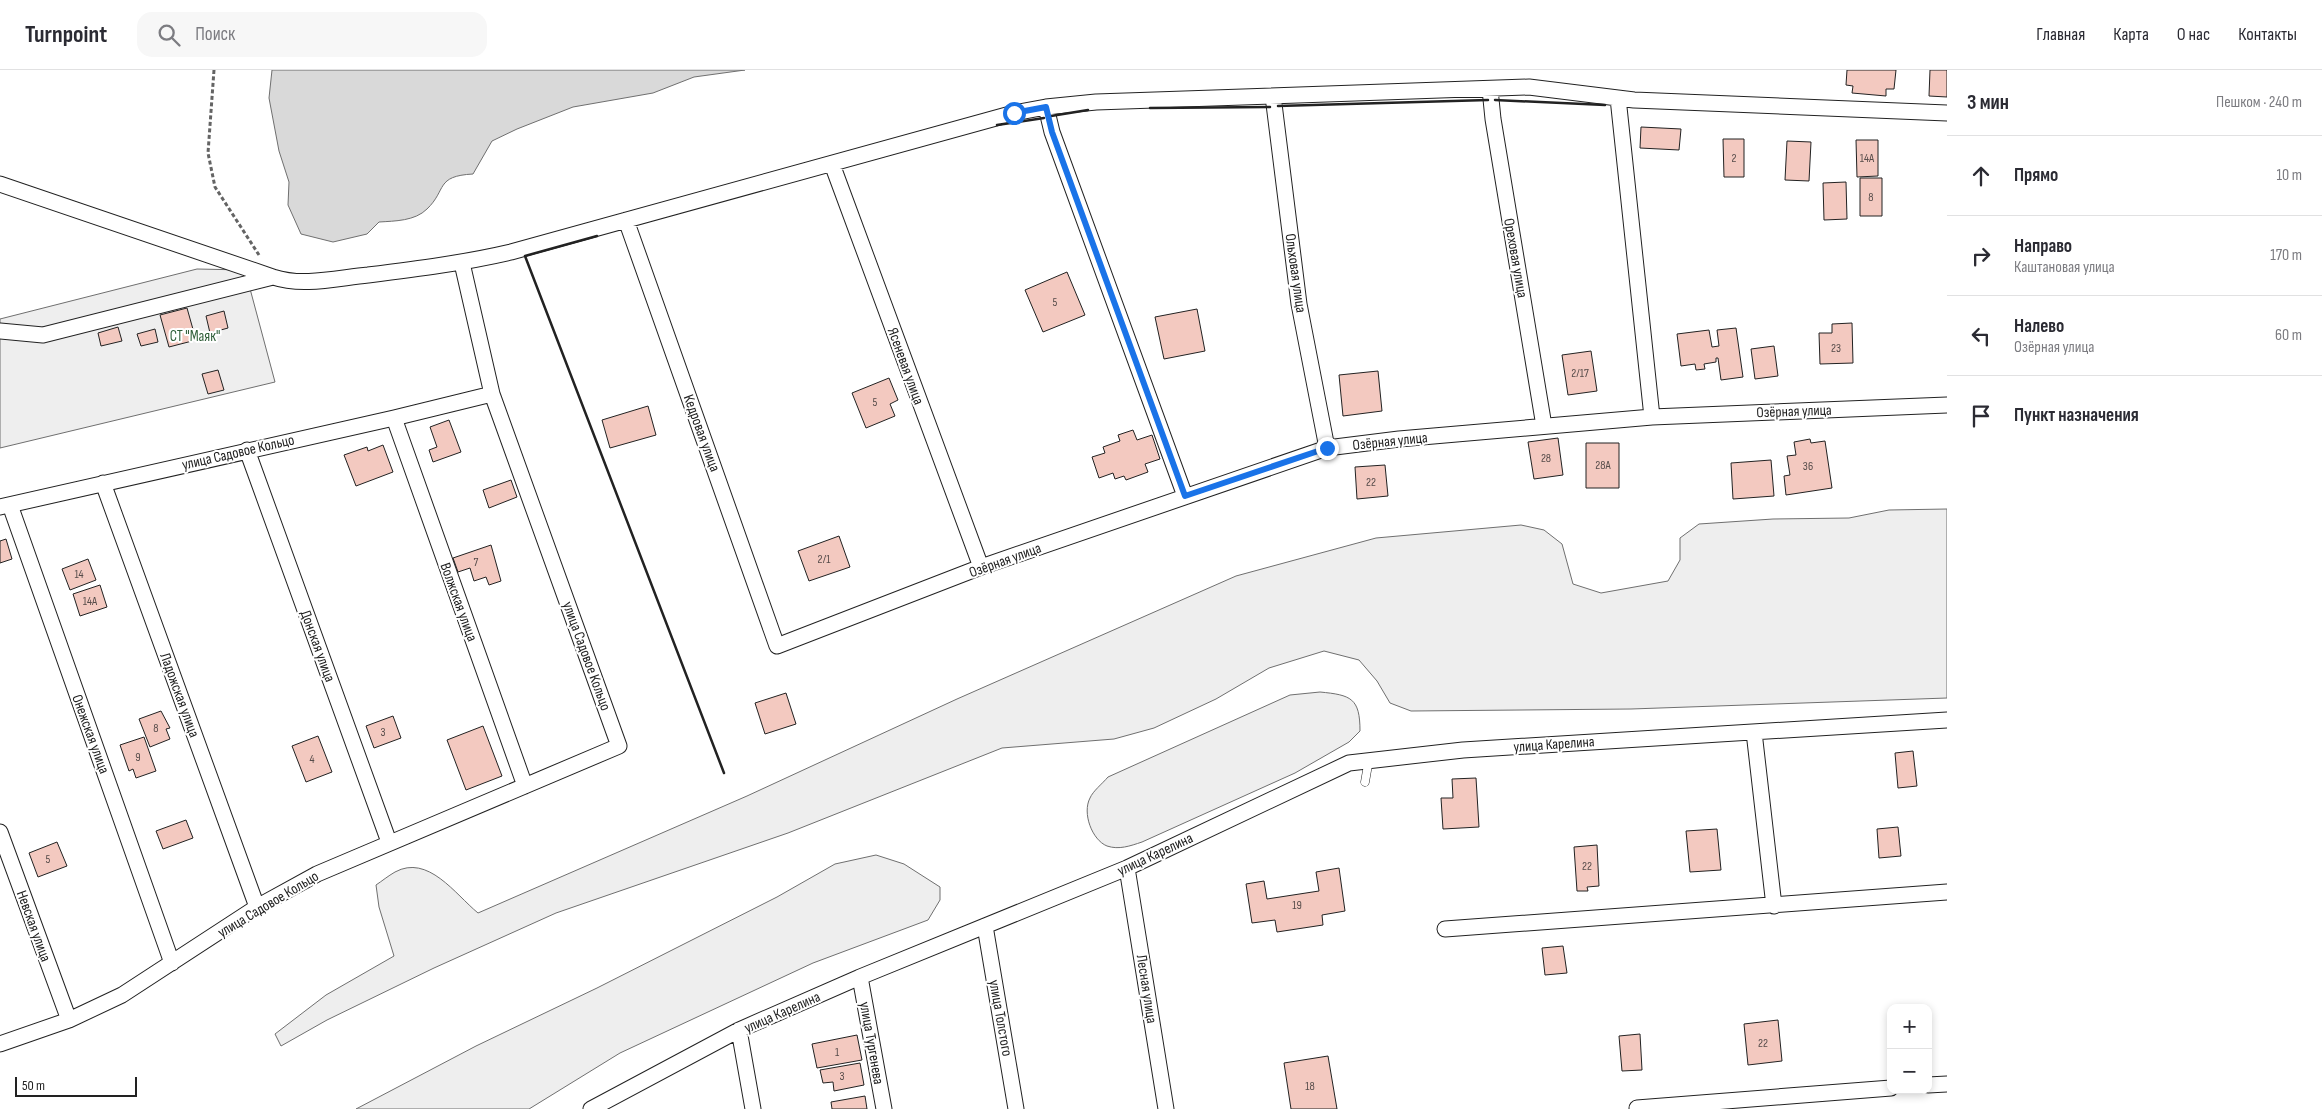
<!DOCTYPE html>
<html lang="ru">
<meta charset="utf-8">
<style>
body{margin:0;font-family:"Sofia Sans Condensed",sans-serif;background:#f7f7f7;color:#2b2b33}
.controls{position:absolute;right:15px;bottom:15px;display:grid;overflow:hidden;border-radius:10px;box-shadow:0 2px 8px #0003}
.controls button{width:45px;height:45px;display:grid;place-items:center;padding:0;border:0;border-bottom:1px solid #e1e1e2;background:#fff;color:#2b2b33;font:25px sans-serif}
.scale{position:absolute;left:15px;bottom:12px;width:122px;box-sizing:border-box;padding-left:5px;border:2px solid #222;border-top:0;font-size:14px;line-height:18px;white-space:nowrap;color:#222;-webkit-text-stroke:4px #fff;paint-order:stroke}
.stop{position:absolute;width:15px;height:15px;margin:-11px;border:4px solid #1a73e8;border-radius:50%;background:#fff}
.stop.end{background:#1a73e8;border-color:#fff;box-shadow:0 1px 5px #0008}
.list{margin:0;padding:0;list-style:none}
h2{display:flex;justify-content:space-between;align-items:center;height:65px;margin:0;padding:0 20px;font-size:21px}
h2 small{font-size:16px;font-weight:400;color:#7c7c81}
.list li{display:grid;grid-template-columns:32px 1fr auto;gap:15px;align-items:center;box-sizing:border-box;height:80px;padding:0 20px;border-top:1px solid #e1e1e2}
.list b{display:block;font-size:19px;white-space:nowrap}
.list p{margin:0;font-size:16px;white-space:nowrap;color:#7c7c81}
.list em{font-size:16px;font-style:normal;color:#7c7c81}
.icon{flex:none;width:28px;height:28px;fill:none;stroke:currentColor;stroke-width:2;stroke-linecap:round;stroke-linejoin:round}
.map{position:relative;flex:none;width:1947px;height:1039px;overflow:hidden}
header{display:flex;align-items:center;gap:30px;box-sizing:border-box;height:70px;padding:0 25px;background:#fff;border-bottom:1px solid #e1e1e2}
header strong{font-size:24px}
nav{display:flex;gap:28px;margin-inline-start:auto;font-size:18px}
.search{width:350px;height:45px;background:#f7f7f7;display:flex;align-items:center;gap:12px;box-sizing:border-box;padding:0 18px;border-radius:15px;color:#7c7c81;font-size:19px}
main{display:flex}
aside{flex:1;background:#fff}
.map>svg:first-child{display:block}
.green{fill:#eee;stroke:#6f6f6f}
.water{fill:#d9d9d9;stroke:#6f6f6f}
.building{fill:#f3c9c0;stroke:#222}
.lines{fill:none;stroke-linecap:round;stroke-linejoin:round}
.lane-casing{stroke:#222;stroke-width:9}
.street-casing{stroke:#222;stroke-width:17}
.path{stroke:#646464;stroke-width:3;stroke-dasharray:4 2.5;stroke-linecap:butt}
.lane{stroke:#fff;stroke-width:8}
.street{stroke:#fff;stroke-width:15}
.wall{stroke:#222;stroke-width:2.5}
.route{stroke:#1a73e8;stroke-width:6}
.labels{text-anchor:middle;stroke-width:4;stroke-linejoin:round;paint-order:stroke}
.number-label{font-size:12px;fill:#564c4a}
.street-label{font-size:15px;fill:#222;stroke:#fff}
.park-label{font-size:15px;fill:#2f5e38;stroke:#fff}
</style>
<header>
<strong>Turnpoint</strong>
<div class="search"><svg class="icon" aria-label="search" viewBox="0 0 24 24"><circle cx="10" cy="10" r="6"/><path d="M15 15l6 6"/></svg>Поиск</div>
<nav><a>Главная</a><a>Карта</a><a>О нас</a><a>Контакты</a></nav>
</header>
<main>
<div class="map">
<svg width="1947" height="1039" viewBox="0 0 1947 1039">
<rect width="100%" height="100%" fill="#fff"/>
<!-- green -->
<path class="green" d="M197,199L245,200L275,312L0,378V249Z
M1947,439V628L1631,639L1411,641L1390,633L1377,611L1359,590L1324,581L1269,598L1216,629L1154,658L1114,669L1002,678L788,763L556,843L434,898L327,950L281,976L275,964L326,925L394,886L379,837L376,815C382,811 388,806 395,802C428,784 455,824 478,843L747,726L957,629L1236,506L1376,468L1521,455L1544,460L1562,474L1573,514L1601,523L1668,511L1680,490V468L1699,454L1773,449L1849,448L1889,440Z
M1320,622C1351,625 1360,628 1360,661L1349,672L1295,703L1142,772C1130,776 1119,780 1107,776C1092,770 1082,743 1090,728C1093,721 1102,714 1108,707L1290,625Z
M876,785L904,794L940,817V830L928,850L813,893L620,983L529,1039H356L476,976L597,918L777,827L835,794Z"/>
<!-- water -->
<path class="water" d="M272,0H745L694,7L653,23L573,37L517,59L492,71L473,104C435,106 447,120 427,139C415,151 395,151 379,152L367,164L333,172L301,164L288,135L289,112L279,81L269,28Z"/>
<!-- building -->
<path class="building" d="M1847,0H1896L1894,19H1886V26L1852,23L1853,16L1846,15Z
M1930,0H1947V27L1929,26Z
M1641,57L1681,59L1679,80L1640,78Z
M1723,69H1744V107H1724Z
M1856,70H1878V106L1857,107Z
M1787,71L1811,72L1809,111L1785,110Z
M1860,108H1882V146H1860Z
M1846,112L1847,149L1824,150L1823,113Z
M1067,202L1085,245L1043,262L1025,220Z
M187,238L196,270L169,277L160,245Z
M1197,239L1205,281L1164,289L1155,247Z
M224,241L228,258L210,263L206,246Z
M1852,253L1853,293L1820,294L1819,263H1832V254Z
M118,257L122,271L101,276L98,263Z
M1736,258L1743,307L1721,310L1718,288H1716V292L1704,294L1705,299L1696,300L1695,294L1681,296L1677,264L1709,260L1712,277L1719,276L1717,260Z
M155,259L158,272L141,276L137,264Z
M1774,276L1778,306L1755,309L1751,279Z
M1591,281L1597,321L1568,325L1562,285Z
M218,300L224,320L208,324L202,304Z
M1378,301L1382,341L1343,346L1339,305Z
M889,308L898,330L890,334L895,346L866,358L852,323Z
M648,336L656,365L610,378L602,350Z
M449,350L461,382L433,392L429,380L437,377L430,357Z
M1133,360L1137,370L1152,365L1160,389L1145,394L1148,402L1126,410L1124,406L1115,409L1113,403L1099,408L1092,387L1105,383L1103,377L1120,371L1118,365Z
M1558,368L1563,405L1534,409L1528,372Z
M1810,369L1811,373L1825,371L1832,418L1786,425L1784,406L1790,405L1787,386L1796,385L1794,372Z
M1586,373H1619V418H1586Z
M383,375L393,402L356,416L344,385L367,377L368,381Z
M1771,390L1774,426L1733,429L1731,393Z
M1385,395L1388,426L1357,429L1355,397Z
M511,410L517,427L489,438L483,420Z
M839,466L850,497L809,511L798,481Z
M6,469L12,489L0,493V471Z
M491,475L501,511L489,515L486,507L474,511L470,498L458,502L453,488Z
M88,489L96,510L70,520L62,499Z
M100,515L107,537L80,546L73,524Z
M786,623L796,654L765,664L755,633Z
M161,641L170,658L166,659L170,669L150,677L139,649Z
M393,646L401,668L374,678L366,656Z
M483,656L502,706L466,720L447,670Z
M318,666L332,702L306,712L292,676Z
M144,667L156,701L136,708L133,699L129,701L120,675Z
M1913,681L1917,716L1898,718L1895,683Z
M1476,708L1479,757L1443,759L1441,728H1453L1452,709Z
M186,750L193,768L163,779L156,761Z
M1898,757L1901,786L1879,788L1877,759Z
M1717,759L1721,800L1690,802L1686,761Z
M57,772L67,796L38,807L29,783Z
M1597,775L1599,816L1587,817L1588,821H1577L1574,777Z
M1339,798L1345,841L1322,845L1323,855L1277,862L1275,850L1252,853L1246,814L1264,811L1267,829L1319,821L1316,802Z
M1563,876L1567,903L1545,905L1542,878Z
M1778,950L1782,991L1748,995L1744,954Z
M1640,964L1642,1000L1622,1001L1619,966Z
M857,965L862,990L817,998L812,974Z
M1328,986L1337,1039H1291L1284,993Z
M860,993L864,1015L834,1021L833,1012L823,1013L820,1000Z
M865,1026L867,1039H832L831,1032Z"/>
<g class="lines">
<defs>
<path id="lane" d="M1365,712L1369,689"/>
<path id="street" d="M1490,19L1493,49L1544,356
M1273,26L1299,234L1327,378
M1618,28L1652,347
M1046,37L1052,62L1185,426
M832,94L981,497
M0,114L273,207
M626,150L777,576L981,497L1327,378L1399,369L1652,347L1947,335
M0,261L43,265L273,207C303,217 337,208 368,205C416,199 464,193 511,182L1014,43L1046,37L1096,32L1529,17L1634,30L1947,43
M394,348L525,716
M247,380L389,772
M103,413L257,837
M10,435L172,893
M0,437L394,348L492,324
M1754,662L1774,836
M0,762L69,950
M1127,798L1166,1039
M985,856L1016,1039
M1445,859L1947,822
M860,907L884,1039
M739,960L753,1039
M0,974L69,950L122,925L257,837L317,804L619,676L492,324L462,193
M1928,1015L1947,1014
M1637,1038L1891,1018
M591,1039L739,960L860,907L1127,798L1349,693L1463,680L1947,650"/>
</defs>
<!-- lane casing -->
<use href="#lane" class="lane-casing"/>
<!-- street casing -->
<use href="#street" class="street-casing"/>
<!-- path -->
<path class="path" d="M214,0L208,83L215,117L259,185"/>
<!-- lane -->
<use href="#lane" class="lane"/>
<!-- street -->
<use href="#street" class="street"/>
<!-- wall -->
<path class="wall" d="M1495,30L1605,35
M1278,36L1488,30
M1150,38L1270,37
M1051,46L1088,40
M997,55L1044,48
M597,166L525,186L724,703"/>
</g>
<g class="lines">
<!-- route -->
<path class="route" d="M1014,43L1046,37L1052,62L1185,426L1327,378"/>
</g>
<g class="labels">
<!-- number labels -->
<g class="number-label">
<text x="1734" y="92">2</text>
<text x="1867" y="92">14А</text>
<text x="1871" y="131">8</text>
<text x="1055" y="236">5</text>
<text x="1836" y="282">23</text>
<text x="1580" y="307">2/17</text>
<text x="875" y="336">5</text>
<text x="1546" y="392">28</text>
<text x="1603" y="399">28А</text>
<text x="1808" y="400">36</text>
<text x="1371" y="416">22</text>
<text x="824" y="493">2/1</text>
<text x="476" y="496">7</text>
<text x="79" y="508">14</text>
<text x="90" y="535">14А</text>
<text x="156" y="662">8</text>
<text x="383" y="666">3</text>
<text x="138" y="691">9</text>
<text x="312" y="693">4</text>
<text x="48" y="793">5</text>
<text x="1587" y="800">22</text>
<text x="1297" y="839">19</text>
<text x="1763" y="977">22</text>
<text x="837" y="986">1</text>
<text x="842" y="1010">3</text>
<text x="1310" y="1020">18</text>
</g>
<!-- street labels -->
<g class="street-label">
<text transform="translate(1516 188) rotate(80)" y="5">Ореховая улица</text>
<text transform="translate(1296 203) rotate(82)" y="5">Ольховая улица</text>
<text transform="translate(906 296) rotate(70)" y="5">Ясеневая улица</text>
<text transform="translate(1794 341) rotate(-2)" y="5">Озёрная улица</text>
<text transform="translate(702 363) rotate(70)" y="5">Кедровая улица</text>
<text transform="translate(1390 371) rotate(-6)" y="5">Озёрная улица</text>
<text transform="translate(238 382) rotate(-13)" y="5">улица Садовое Кольцо</text>
<text transform="translate(1005 490) rotate(-20)" y="5">Озёрная улица</text>
<text transform="translate(459 532) rotate(70)" y="5">Волжская улица</text>
<text transform="translate(318 576) rotate(70)" y="5">Донская улица</text>
<text transform="translate(587 586) rotate(70)" y="5">улица Садовое Кольцо</text>
<text transform="translate(180 625) rotate(70)" y="5">Ладожская улица</text>
<text transform="translate(91 664) rotate(70)" y="5">Онежская улица</text>
<text transform="translate(1554 674) rotate(-4)" y="5">улица Карелина</text>
<text transform="translate(1155 784) rotate(-25)" y="5">улица Карелина</text>
<text transform="translate(268 834) rotate(-31)" y="5">улица Садовое Кольцо</text>
<text transform="translate(34 856) rotate(70)" y="5">Невская улица</text>
<text transform="translate(1147 919) rotate(81)" y="5">Лесная улица</text>
<text transform="translate(782 942) rotate(-24)" y="5">улица Карелина</text>
<text transform="translate(1001 948) rotate(80)" y="5">улица Толстого</text>
<text transform="translate(872 973) rotate(80)" y="5">улица Тургенева</text>
</g>
<!-- park labels -->
<g class="park-label">
<text x="195" y="271">СТ "Маяк"</text>
</g>
</g>
</svg>
<div class="controls">
<button>+</button>
<button>−</button>
</div>
<div class="scale">50 m</div>
<div class="stop" style="left:1014px;top:43px"></div>
<div class="stop end" style="left:1327px;top:378px"></div>
</div>
<aside>
<h2>3 мин<small>Пешком · 240 m</small></h2>
<ul class="list">
<li><svg class="icon" aria-label="ahead" viewBox="0 0 24 24"><path d="M12 20V5M6 11l6-6 6 6"/></svg><div><b>Прямо</b></div><em>10 m</em></li>
<li><svg class="icon" aria-label="right" viewBox="0 0 24 24"><path d="M7 20v-9h11M14 6l5 5-5 5"/></svg><div><b>Направо</b><p>Каштановая улица</p></div><em>170 m</em></li>
<li><svg class="icon" aria-label="left" viewBox="0 0 24 24"><path d="M17 20v-9H6M10 6l-5 5 5 5"/></svg><div><b>Налево</b><p>Озёрная улица</p></div><em>60 m</em></li>
<li><svg class="icon" aria-label="arrive" viewBox="0 0 24 24"><path d="M6 21V4h12l-3 4 3 4H6"/></svg><div><b>Пункт назначения</b></div></li>
</ul>
</aside>
</main>
